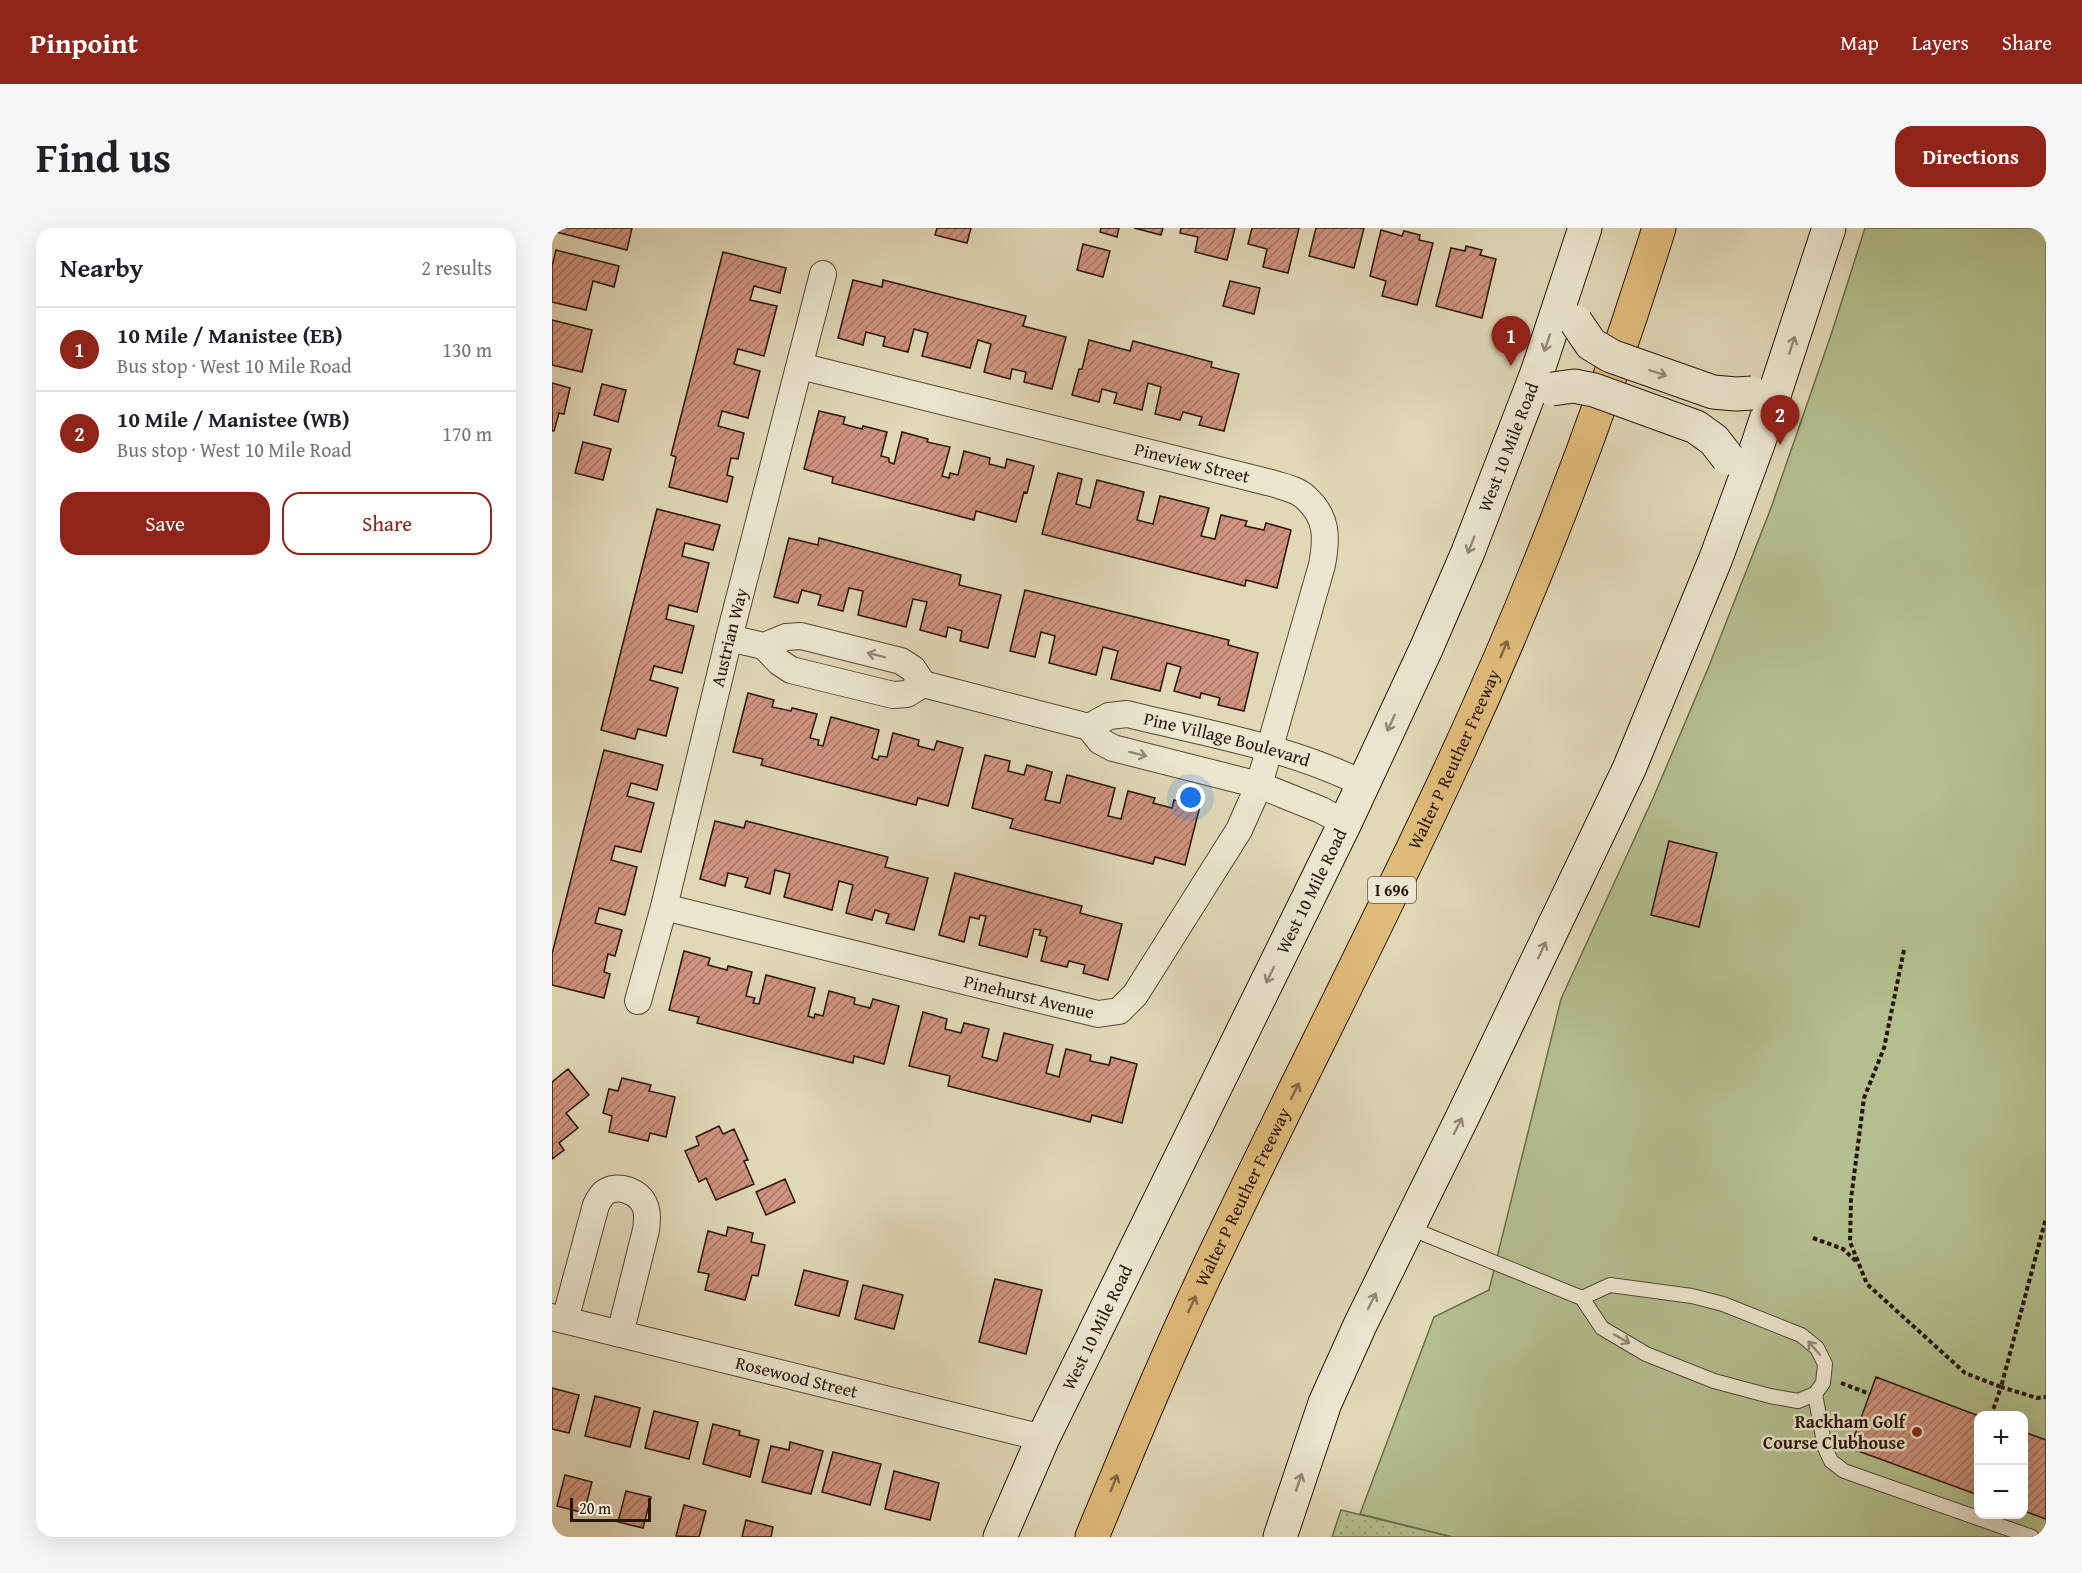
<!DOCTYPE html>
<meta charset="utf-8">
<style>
body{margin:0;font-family:"Gentium Book Plus",serif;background:#f6f6f6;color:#202124}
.controls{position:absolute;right:18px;bottom:18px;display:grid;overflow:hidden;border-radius:12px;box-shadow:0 6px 24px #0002}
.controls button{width:54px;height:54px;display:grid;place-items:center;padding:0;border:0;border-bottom:2px solid #e0e0e0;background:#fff;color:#202124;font:30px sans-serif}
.scale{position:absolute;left:18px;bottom:15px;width:81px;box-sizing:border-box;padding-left:6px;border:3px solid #28140b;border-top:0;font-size:16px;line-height:21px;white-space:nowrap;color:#28140b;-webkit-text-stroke:4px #ece6d0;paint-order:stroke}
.you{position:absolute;left:639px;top:570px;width:21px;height:21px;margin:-15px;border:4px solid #fff;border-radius:50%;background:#1a73e8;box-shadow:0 0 0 9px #1a73e833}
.badge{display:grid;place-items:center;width:39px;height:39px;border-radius:50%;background:#8f2418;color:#fff;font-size:20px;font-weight:700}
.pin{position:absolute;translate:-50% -50px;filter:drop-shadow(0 2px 3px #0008)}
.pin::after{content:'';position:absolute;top:32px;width:21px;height:18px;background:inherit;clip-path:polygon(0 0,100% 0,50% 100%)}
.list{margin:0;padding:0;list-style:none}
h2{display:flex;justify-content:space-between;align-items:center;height:78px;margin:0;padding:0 24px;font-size:26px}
h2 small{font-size:20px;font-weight:400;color:#757577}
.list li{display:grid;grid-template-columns:39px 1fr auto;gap:18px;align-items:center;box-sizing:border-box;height:84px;padding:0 24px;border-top:2px solid #e0e0e0}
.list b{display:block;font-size:22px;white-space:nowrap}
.list p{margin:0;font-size:20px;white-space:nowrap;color:#757577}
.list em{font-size:20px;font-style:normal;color:#757577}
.actions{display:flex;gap:12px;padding:18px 24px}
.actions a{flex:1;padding:14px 0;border:2px solid #8f2418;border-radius:18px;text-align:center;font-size:21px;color:#8f2418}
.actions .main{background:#8f2418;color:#fff}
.map{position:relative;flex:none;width:1494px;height:1309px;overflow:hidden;border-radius:18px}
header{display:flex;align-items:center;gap:36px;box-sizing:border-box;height:84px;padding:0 30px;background:#8f2418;color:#fff}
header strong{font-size:28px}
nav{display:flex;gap:33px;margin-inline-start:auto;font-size:21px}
.intro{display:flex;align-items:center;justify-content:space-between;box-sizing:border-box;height:144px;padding:0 36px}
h1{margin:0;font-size:42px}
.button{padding:15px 27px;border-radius:18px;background:#8f2418;color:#fff;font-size:21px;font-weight:700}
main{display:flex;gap:36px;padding:0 36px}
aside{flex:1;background:#fff;border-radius:18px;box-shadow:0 6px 24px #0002}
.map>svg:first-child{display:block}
.grass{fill:#b3bf8e;stroke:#6e6a4c;stroke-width:1.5;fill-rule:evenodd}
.park{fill:url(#park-dots);stroke:#6e6a4c;stroke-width:1.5}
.building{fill:url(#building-hatch);stroke:#28140b;stroke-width:1.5}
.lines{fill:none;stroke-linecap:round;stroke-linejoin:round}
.lane-casing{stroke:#564536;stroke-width:16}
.street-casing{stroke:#564536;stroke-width:28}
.secondary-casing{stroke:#28140b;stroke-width:35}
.highway-casing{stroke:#28140b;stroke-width:35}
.path{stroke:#28140b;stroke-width:4;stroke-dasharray:4.5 3;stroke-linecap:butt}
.lane{stroke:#ece6d0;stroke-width:14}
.street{stroke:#ece6d0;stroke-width:26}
.secondary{stroke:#ece6d0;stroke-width:33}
.highway{stroke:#e0bc7b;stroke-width:33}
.secondary-bridge-casing{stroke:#28140b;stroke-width:35;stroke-linecap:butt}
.secondary-bridge{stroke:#ece6d0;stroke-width:33}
.oneway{stroke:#948877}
.oneway2{stroke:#846843}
.poi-dot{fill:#8f2418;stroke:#ece6d0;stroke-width:2}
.labels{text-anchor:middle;stroke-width:5;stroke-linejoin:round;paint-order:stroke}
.shield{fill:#ece6d0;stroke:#635346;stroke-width:1.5}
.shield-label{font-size:16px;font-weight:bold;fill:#28140b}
.street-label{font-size:18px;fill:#28140b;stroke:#ece6d0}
.poi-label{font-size:18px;font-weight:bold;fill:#28140b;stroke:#ece6d0;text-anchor:end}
</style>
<header>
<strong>Pinpoint</strong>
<nav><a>Map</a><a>Layers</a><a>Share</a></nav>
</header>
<div class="intro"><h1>Find us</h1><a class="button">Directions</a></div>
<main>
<aside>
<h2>Nearby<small>2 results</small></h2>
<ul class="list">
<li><span class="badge">1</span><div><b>10 Mile / Manistee (EB)</b><p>Bus stop · West 10 Mile Road</p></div><em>130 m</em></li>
<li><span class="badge">2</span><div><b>10 Mile / Manistee (WB)</b><p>Bus stop · West 10 Mile Road</p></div><em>170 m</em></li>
</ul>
<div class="actions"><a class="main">Save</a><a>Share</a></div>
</aside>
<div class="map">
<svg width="1494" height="1309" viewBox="0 0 1494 1309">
<defs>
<pattern id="park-dots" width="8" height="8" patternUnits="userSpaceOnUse" patternTransform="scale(1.5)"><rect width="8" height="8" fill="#b3bf8e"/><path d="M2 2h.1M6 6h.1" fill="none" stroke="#9aa379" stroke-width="1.8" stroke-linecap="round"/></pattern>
<pattern id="building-hatch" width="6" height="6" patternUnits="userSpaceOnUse" patternTransform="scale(1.5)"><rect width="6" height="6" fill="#d0937e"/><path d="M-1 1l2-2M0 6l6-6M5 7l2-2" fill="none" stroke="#a97765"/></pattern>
</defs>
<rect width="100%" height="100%" fill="#e1d8b6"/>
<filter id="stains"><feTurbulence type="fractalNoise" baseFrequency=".00333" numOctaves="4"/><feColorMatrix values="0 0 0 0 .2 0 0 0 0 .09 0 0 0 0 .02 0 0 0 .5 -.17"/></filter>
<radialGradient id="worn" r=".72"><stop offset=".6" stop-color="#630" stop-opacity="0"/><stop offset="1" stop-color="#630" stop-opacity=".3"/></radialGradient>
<!-- grass -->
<path class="grass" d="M1313,0H1494V1309H900L808,1286L882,1089L937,1062L1009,771L1102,568L1157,438L1219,280L1279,107ZM1426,1188H1472V1286H1426Z"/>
<!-- park -->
<path class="park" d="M789,1282L900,1309H780Z"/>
<!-- building -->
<path class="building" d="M0,0H80L75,22L0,3Z
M385,0H419L415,15L383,7Z
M549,0H567L565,9L548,4Z
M582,0H611L609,7Z
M629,0H683L675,32L643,24L646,9L628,5Z
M700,0H747L736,45L711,39L715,21L696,16Z
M764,0H812L802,40L757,28Z
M829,2L850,8L852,3L868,7L867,12L881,15L865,77L830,68L834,53L818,48Z
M531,16L558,23L551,49L525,42Z
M914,18L930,22L928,27L944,31L930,90L884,78L899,20L913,23Z
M4,22L67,38L62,59L41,53L34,82L0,74V38Z
M171,24L234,40L228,65L202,58L198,72L225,78L212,128L186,121L182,136L208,143L196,190L170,183L166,198L192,205L186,231L179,230L175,247L181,249L175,274L117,259L124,229L119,227Z
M301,52L330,59L331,52L474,88L471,98L514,109L500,161L472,154L474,144L460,141L458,151L432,144L439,116L426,112L418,140L370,128L376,105L362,101L356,124L331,118L333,109L314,104L311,117L286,110Z
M678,53L708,60L702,86L671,78Z
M0,92L40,102L30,144L0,137Z
M537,112L578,123L581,113L660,134L659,139L687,146L672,203L647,197L650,189L631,184L628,192L603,186L609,159L596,155L590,182L562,175L565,165L550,161L547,174L520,167L527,141H530Z
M0,155L18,160L12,186L7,185L2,203H0Z
M50,156L74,162L66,194L42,187Z
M267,183L293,189L291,196L310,201L311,198L335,204L329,228L337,230V234L342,236L350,204L376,211L375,214L398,219L390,248L397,250L398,245L406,247L412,223L438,230L437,236L453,240L455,231L482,238L475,265L472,264L464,294L424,283L422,292L280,255L281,249L252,241Z
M31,214L59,221L51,252L23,245Z
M506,245L530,251L524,276L538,280L545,252L592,264L585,292L601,296L608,268L657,280L649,308L663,311L669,287L695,293L693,298L712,302L714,295L739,302L725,360L694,352L693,358L490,306Z
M105,281L168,297L161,322L133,315L130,328L157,335L145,384L117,377L114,391L142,398L130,445L102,438L98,452L126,460L114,508L86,501L83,511L49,502Z
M237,310L266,317L267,310L409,347L407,357L449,367L436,420L408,413L410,403L396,399L394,409L368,402L375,374L361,371L354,399L306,387L311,363L297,360L291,383L266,377L269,367L250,362L246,375L222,369Z
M473,362L677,412L676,417L706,425L692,483L666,477L668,470L649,465L648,470L622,463L629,439L615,435L608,463L559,451L566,423L551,419L544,447L497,435L503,408L489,404L483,429L458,423Z
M196,465L222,472L220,479L239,483L240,480L265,486L258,510L267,512L266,517L271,518L279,489L327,502L320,530L326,532L327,528L335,529L341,505L367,512L366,518L382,522L385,513L411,520L396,578L366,570L364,577L209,537L211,531L181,524Z
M52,522L111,537L105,562L79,555L75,568L102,575L89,624L63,618L59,632L85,639L73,687L47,680L43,695L70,702L63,728L56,726L52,744L58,746L52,770L0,757V726Z
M433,527L458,533L456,543L472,547L475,537L500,544L493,572L508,575L515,547L563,560L556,588L569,591L576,563L603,570L601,575L620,580L622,572L648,578L633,637L603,629L601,636L458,600L461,591L420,580Z
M163,593L192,600L194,593L336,629L333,639L376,650L362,702L334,695L337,686L323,682L320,692L294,685L301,657L287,653L280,682L232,669L238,646L223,642L218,666L193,659L196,650L176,645L173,658L148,651Z
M1117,613L1165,625L1147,699L1099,687Z
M403,645L530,678L528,685L570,696L556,752L531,745L533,737L517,733L515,739L489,733L495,709L487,707L489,702L482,701L475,729L427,717L434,688L428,687L427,691L418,689L412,714L387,707Z
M132,723L158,730L156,737L175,742L176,738L200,744L194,768L203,770L201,775L207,776L214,747L263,760L256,788L262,790L263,786L271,788L277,763L303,770L302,776L318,780L321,771L347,778L332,836L302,828L301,835L145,795L147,789L117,782Z
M371,784L395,791L393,801L409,805L412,795L437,801L430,829L445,833L452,805L501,817L494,845L507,849L514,821L539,827L538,833L557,837L559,829L585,836L570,895L540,887L538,894L396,858L398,848L357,838Z
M16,841L37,867L14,885L26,900L7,915L12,922L0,931V854Z
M70,850L99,857L97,863L123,869L114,909L98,905L96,913L57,904L60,888L51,885L57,861L66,863Z
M167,898L171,906L182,901L196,932L192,933L202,956L164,972L154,950L147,954L133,923L147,917L144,909Z
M233,951L243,974L214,987L204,964Z
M176,999L201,1005L199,1014L213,1017L206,1048L200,1047L193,1072L153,1062L157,1046L146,1044L156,1003L174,1008Z
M252,1042L296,1053L287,1088L243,1077Z
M443,1051L490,1062L474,1126L427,1114Z
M311,1057L351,1067L342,1101L303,1091Z
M1324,1149L1427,1188L1426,1267L1298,1220Z
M0,1160L27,1167L17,1205L0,1201Z
M43,1168L88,1180L78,1219L33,1208Z
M102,1183L146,1194L137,1231L93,1220Z
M161,1196L188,1203L187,1207L207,1212L198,1249L151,1236Z
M1472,1204L1494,1212V1291L1472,1283Z
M238,1214L271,1223L259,1266L210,1254L219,1218L237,1222Z
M281,1224L329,1236L318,1277L270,1264Z
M342,1243L387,1255L378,1292L333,1281Z
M13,1247L40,1254L32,1285L5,1278Z
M74,1263L99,1269L91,1300L66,1294Z
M132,1277L154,1283L147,1309L124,1308Z
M194,1292L221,1299L219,1309H190Z"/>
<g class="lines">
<defs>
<path id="lane" d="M855,999L1030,1070L1050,1100L1094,1126L1162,1153L1218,1168L1246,1173L1263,1166L1271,1155L1273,1136L1265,1120L1249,1107L1171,1076L1140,1068L1058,1057L1030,1070
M1263,1166L1273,1220L1279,1233L1292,1243L1480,1309"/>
<g id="street">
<path d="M177,410L212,418L234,409L249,408L349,433L361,441L371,456L537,499L548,513L561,520L707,557L769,582L793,595"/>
<path d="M212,418L227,434L239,442L341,467L355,466L371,456"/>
<path id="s1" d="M537,499L557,488L575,486C652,505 741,520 811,556"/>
<path id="s2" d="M112,679L546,786L567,783L583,767L687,602L707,557L770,337C775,310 776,289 753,269C746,262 732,259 723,256L248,138"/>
<path id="s3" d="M86,773L112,679L177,410L271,46"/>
<path id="s4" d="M0,1089L491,1210"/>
<path d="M13,1092L44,977C46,973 49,968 52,965C65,955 87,963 93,978C96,985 95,995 94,1002L68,1106"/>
</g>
<g id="secondary">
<path id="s5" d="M448,1309L491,1210L793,595L874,421L916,324L985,145L1033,0"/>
<path d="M728,1309L773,1175L809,1095L912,886L1077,541L1164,330L1206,216L1277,0"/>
</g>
<g id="highway">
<path id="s6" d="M540,1309C580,1212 620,1115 666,1020C744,856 828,694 904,529C983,358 1051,180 1107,0"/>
</g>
</defs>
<!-- lane casing -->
<use href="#lane" class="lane-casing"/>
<!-- street casing -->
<use href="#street" class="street-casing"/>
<!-- secondary casing -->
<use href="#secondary" class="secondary-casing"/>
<!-- highway casing -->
<use href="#highway" class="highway-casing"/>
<!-- path -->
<path class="path" d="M1352,722L1332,820L1312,870L1299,971L1298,1014L1315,1056L1413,1145L1449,1159L1494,990
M1261,1010L1291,1021L1306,1035
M1289,1155L1318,1166
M1439,1188L1449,1159L1485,1170L1494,1169"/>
<!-- lane -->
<use href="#lane" class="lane"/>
<!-- street -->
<use href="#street" class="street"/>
<!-- secondary -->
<use href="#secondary" class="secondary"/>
<!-- highway -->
<use href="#highway" class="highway"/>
<defs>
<path id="secondary-bridge" d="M1024,94L1039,116L1059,128L1161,164L1184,166L1200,165
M1000,161L1022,158L1042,162L1144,199L1162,212L1176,230"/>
</defs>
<!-- secondary-bridge casing -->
<use href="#secondary-bridge" class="secondary-bridge-casing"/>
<!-- secondary-bridge -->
<use href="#secondary-bridge" class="secondary-bridge"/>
</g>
<!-- one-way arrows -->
<defs><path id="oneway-shaft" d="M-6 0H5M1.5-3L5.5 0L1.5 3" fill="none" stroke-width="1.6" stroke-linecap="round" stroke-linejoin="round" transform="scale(1.5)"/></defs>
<g class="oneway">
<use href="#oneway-shaft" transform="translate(995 115) rotate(109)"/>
<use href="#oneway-shaft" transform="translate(1240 117) rotate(-72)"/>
<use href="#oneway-shaft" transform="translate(1106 145) rotate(19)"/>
<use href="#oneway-shaft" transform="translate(919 317) rotate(112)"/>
<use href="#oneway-shaft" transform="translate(324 427) rotate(-166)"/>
<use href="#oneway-shaft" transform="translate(839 495) rotate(115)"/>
<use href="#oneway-shaft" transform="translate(586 526) rotate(14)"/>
<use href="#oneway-shaft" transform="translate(990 722) rotate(-65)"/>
<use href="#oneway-shaft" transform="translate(718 747) rotate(116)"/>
<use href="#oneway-shaft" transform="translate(906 898) rotate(-63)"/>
<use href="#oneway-shaft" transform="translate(820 1073) rotate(-64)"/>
<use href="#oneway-shaft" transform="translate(1070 1111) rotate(30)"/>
<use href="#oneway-shaft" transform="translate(1262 1120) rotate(-131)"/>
<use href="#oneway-shaft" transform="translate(747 1254) rotate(-71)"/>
</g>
<g class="oneway2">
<use href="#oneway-shaft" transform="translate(952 421) rotate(-67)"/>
<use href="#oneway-shaft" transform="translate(743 863) rotate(-64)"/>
<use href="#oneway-shaft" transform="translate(640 1076) rotate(-65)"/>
<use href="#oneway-shaft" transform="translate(562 1255) rotate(-68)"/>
</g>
<!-- markers -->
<circle class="poi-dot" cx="1365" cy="1204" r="6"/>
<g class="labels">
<!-- shield labels -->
<rect class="shield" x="816" y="649" width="48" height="26" rx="4.5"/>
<g class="shield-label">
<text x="840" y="668">I 696</text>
</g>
<!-- street labels -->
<g class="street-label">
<text dy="6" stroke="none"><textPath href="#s5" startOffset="1203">West 10 Mile Road</textPath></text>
<text transform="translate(640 235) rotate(14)" y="6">Pineview Street</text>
<text dy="6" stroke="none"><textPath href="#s3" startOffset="375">Austrian Way</textPath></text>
<text dy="6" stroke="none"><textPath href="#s1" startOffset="144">Pine Village Boulevard</textPath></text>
<text dy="6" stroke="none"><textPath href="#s6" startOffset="858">Walter P Reuther Freeway</textPath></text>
<text dy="6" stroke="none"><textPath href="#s5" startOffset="717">West 10 Mile Road</textPath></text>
<text dy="6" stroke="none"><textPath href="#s2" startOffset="376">Pinehurst Avenue</textPath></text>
<text dy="6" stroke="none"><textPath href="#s6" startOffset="372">Walter P Reuther Freeway</textPath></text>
<text dy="6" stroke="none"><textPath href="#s5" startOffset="231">West 10 Mile Road</textPath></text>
<text dy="6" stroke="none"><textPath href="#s4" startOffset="252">Rosewood Street</textPath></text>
</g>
<!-- poi labels -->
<g class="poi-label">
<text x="1353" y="1200">Rackham Golf<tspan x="1353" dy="21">Course Clubhouse</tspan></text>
</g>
</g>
<rect width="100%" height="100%" filter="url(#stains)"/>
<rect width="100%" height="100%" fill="url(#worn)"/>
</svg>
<div class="controls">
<button>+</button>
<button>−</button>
</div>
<div class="scale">20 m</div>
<div class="you"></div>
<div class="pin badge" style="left:959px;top:138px">1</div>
<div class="pin badge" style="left:1228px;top:217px">2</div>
</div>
</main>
